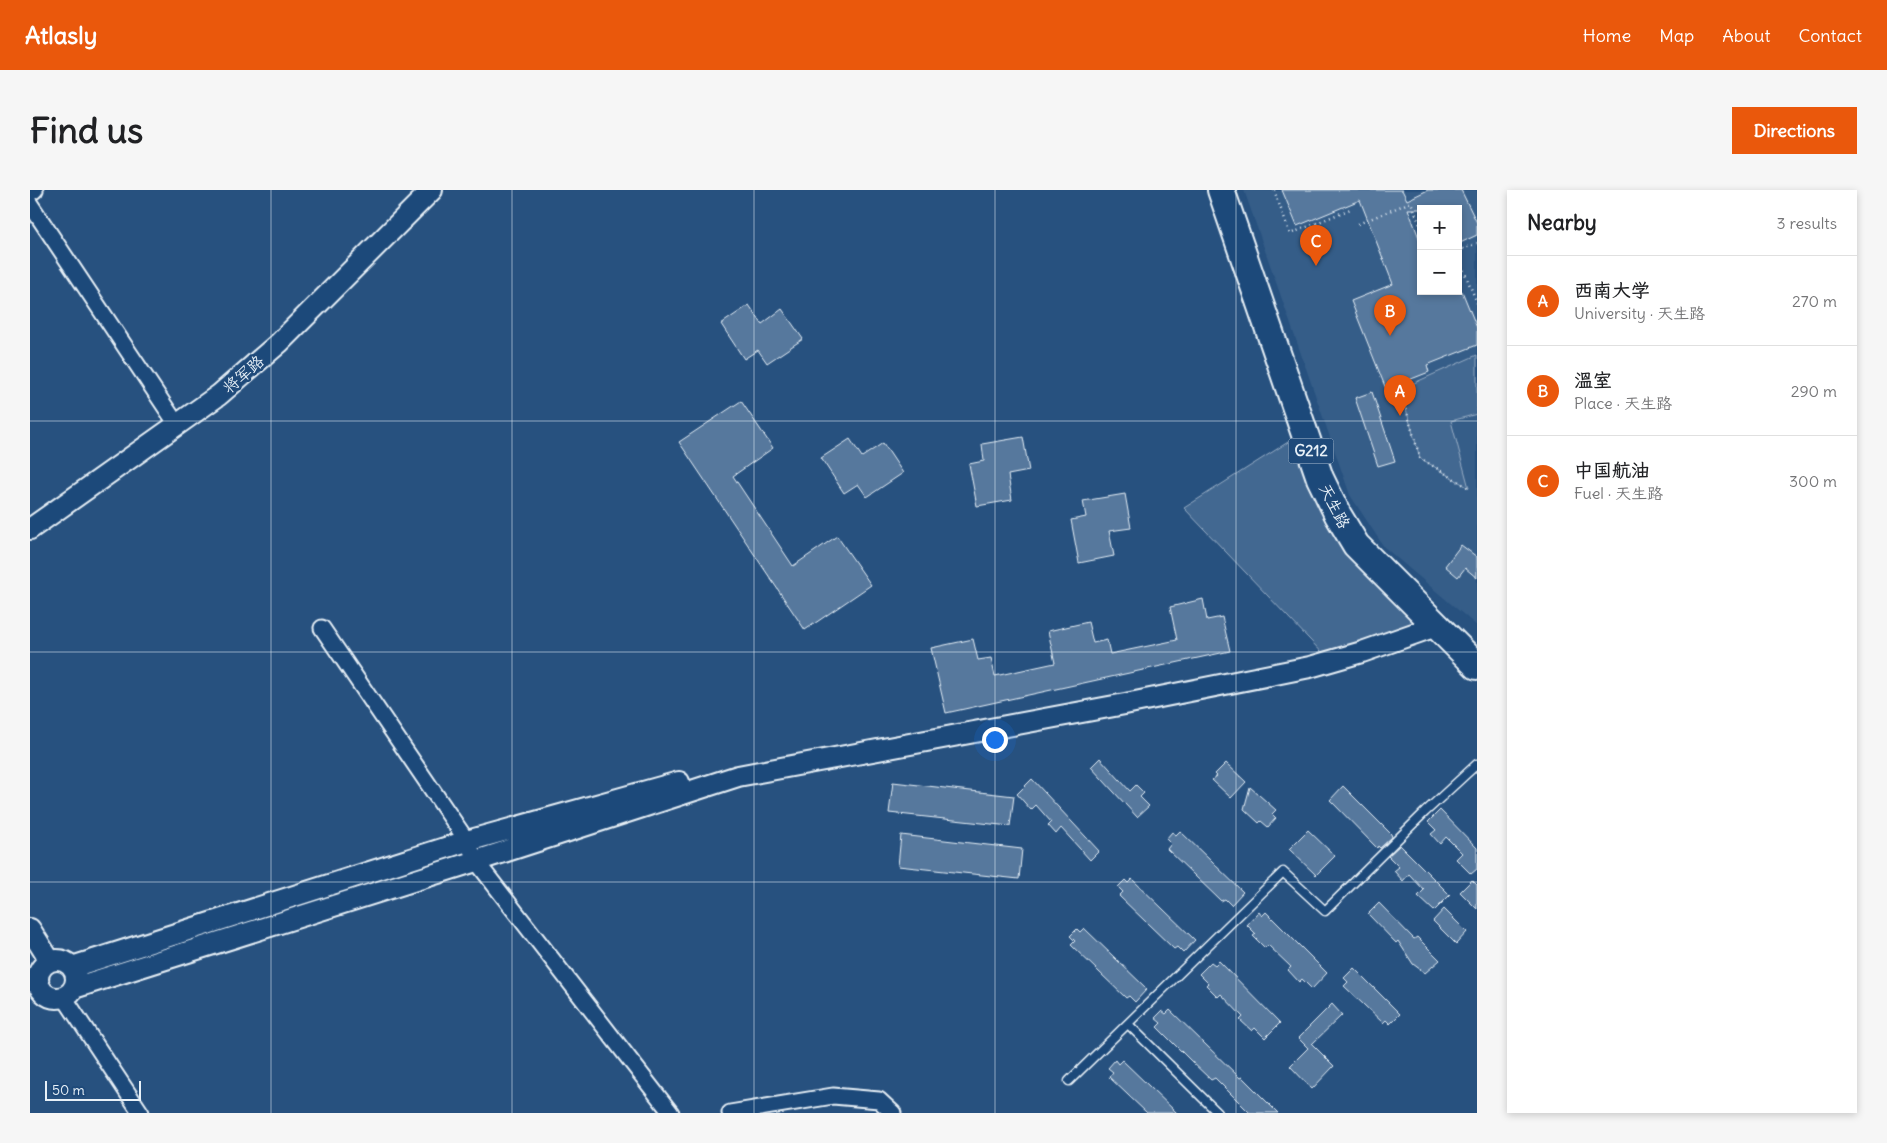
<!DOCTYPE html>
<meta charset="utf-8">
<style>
body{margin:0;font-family:Delius,"LXGW WenKai TC",sans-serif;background:#f6f6f6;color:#202124}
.controls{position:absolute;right:15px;top:15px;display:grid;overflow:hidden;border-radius:0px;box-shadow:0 2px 8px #0003}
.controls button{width:45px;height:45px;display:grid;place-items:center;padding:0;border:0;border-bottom:1px solid #e0e0e0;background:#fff;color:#202124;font:25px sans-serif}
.scale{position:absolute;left:15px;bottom:12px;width:96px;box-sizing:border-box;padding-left:5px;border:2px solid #e8f1f8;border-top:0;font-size:14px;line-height:18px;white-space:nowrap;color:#e8f1f8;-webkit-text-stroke:4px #1f4a7a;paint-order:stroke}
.you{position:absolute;left:964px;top:549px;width:18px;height:18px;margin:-12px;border:4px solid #fff;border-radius:50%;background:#1a73e8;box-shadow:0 0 0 8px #1a73e833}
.badge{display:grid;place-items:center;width:32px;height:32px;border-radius:50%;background:#ea580c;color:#fff;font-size:16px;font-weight:700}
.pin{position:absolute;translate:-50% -41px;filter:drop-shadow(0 1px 2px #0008)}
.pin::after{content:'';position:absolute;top:26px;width:18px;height:15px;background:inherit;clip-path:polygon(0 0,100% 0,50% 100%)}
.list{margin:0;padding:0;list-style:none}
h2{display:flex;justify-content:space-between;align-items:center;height:65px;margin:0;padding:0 20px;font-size:21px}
h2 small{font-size:16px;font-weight:400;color:#757577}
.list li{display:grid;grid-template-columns:32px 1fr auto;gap:15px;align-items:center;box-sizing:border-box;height:90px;padding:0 20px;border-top:1px solid #e0e0e0}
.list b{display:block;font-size:19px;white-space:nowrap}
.list p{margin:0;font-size:16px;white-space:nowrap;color:#757577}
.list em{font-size:16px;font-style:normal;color:#757577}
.map{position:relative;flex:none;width:1447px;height:923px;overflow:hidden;border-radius:0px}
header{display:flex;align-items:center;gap:30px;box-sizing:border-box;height:70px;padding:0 25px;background:#ea580c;color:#fff}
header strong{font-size:24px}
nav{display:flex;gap:28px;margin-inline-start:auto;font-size:18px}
.intro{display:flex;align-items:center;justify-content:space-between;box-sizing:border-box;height:120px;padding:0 30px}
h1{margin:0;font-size:35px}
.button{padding:12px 22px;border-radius:0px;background:#ea580c;color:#fff;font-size:18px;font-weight:700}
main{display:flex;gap:30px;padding:0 30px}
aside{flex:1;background:#fff;border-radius:0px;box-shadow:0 2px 8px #0003}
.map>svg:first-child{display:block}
.built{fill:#355d88;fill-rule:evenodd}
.green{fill:#436891;stroke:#96acc4}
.building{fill:#57789d;stroke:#e8f1f8}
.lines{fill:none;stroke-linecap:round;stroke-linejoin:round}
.lane-casing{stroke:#e8f1f8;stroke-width:11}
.street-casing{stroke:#e8f1f8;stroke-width:19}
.secondary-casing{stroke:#e8f1f8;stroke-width:24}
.highway-casing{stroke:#e8f1f8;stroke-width:30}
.path{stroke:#e8f1f8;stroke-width:2.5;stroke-dasharray:1 4;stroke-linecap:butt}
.lane{stroke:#1f4a7a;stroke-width:8}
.street{stroke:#1f4a7a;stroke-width:15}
.secondary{stroke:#1f4a7a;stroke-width:20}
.highway{stroke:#1f4a7a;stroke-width:26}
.grid{fill:none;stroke:#e8f1f8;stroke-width:1;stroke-opacity:0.55}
.labels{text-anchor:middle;stroke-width:5;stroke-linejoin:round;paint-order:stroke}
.shield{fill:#1f4a7a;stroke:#acbfd2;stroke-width:1}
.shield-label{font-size:15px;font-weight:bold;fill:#e8f1f8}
.street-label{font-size:16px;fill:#e8f1f8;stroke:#1f4a7a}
</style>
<header>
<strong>Atlasly</strong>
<nav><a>Home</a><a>Map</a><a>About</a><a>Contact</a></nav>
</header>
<div class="intro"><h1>Find us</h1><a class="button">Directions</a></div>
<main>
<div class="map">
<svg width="1447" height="923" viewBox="0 0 1447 923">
<rect width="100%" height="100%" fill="#27517f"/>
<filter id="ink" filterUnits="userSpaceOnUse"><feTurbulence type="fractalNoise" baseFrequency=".02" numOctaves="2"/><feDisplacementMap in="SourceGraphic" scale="10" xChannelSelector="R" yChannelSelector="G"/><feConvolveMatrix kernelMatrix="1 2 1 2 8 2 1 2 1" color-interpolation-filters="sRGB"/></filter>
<g filter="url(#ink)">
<!-- built -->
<path class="built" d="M1214,0H1447V436L1354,357L1320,305ZM1391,19H1428V101H1391Z"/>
<!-- green -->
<path class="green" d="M1447,165V224L1421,231L1439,298L1390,268L1372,205L1384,193Z
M1274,242L1290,288L1406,436L1300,471L1154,318Z"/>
<!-- building -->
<path class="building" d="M1252,0H1372L1377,10L1398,0H1431L1447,33V45L1428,54V19H1378L1391,53V101H1432L1447,138V155L1397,175L1399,182L1356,199L1321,111L1363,94L1330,10L1267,36Z
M719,115L732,134L752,119L773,149L737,173L728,160L714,169L691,134Z
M1342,202L1365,271L1348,276L1325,208Z
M711,211L743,258L703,286L763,376L807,346L841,395L775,440L649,252Z
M993,247L999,281L978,285L982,310L947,316L939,274L954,271L952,254Z
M820,249L832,267L853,253L873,283L837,307L828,294L814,303L791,268Z
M1095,304L1101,338L1079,341L1084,366L1049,373L1041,330L1056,327L1053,311Z
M1431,355L1447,367V388L1435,378L1428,387L1415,376Z
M1173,409L1177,430L1192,427L1200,461L916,523L901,458L943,449L948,470L961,468L965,486L1025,473L1018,441L1058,432L1063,453L1077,450L1080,464L1147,450L1140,417Z
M1070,568L1100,601L1106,595L1114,603L1110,607L1119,616L1107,627L1061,577Z
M1196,573L1216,592L1201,608L1182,590L1187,586L1185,584Z
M1002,589L1069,661L1060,670L1031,638L1026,644L1018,635L1021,632L1006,615L1001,620L987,604Z
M863,592L984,606L980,636L859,623Z
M1313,596L1361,644L1362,647L1350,658L1348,656L1347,658L1300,610Z
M1220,597L1246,620L1242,624L1246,628L1238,637L1231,631L1229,633L1214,619Z
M1410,620L1447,658V679L1441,684L1426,669L1432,663L1416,647L1410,654L1401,644L1406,640L1398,632Z
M1278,640L1305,666L1286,685L1259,659Z
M1150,641L1213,702L1201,715L1195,709L1191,711L1137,659L1141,654L1136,649L1142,642L1146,645Z
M871,645L992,659L989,689L868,676Z
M1370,655L1420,705L1404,721L1388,706L1394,700L1379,684L1373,691L1364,681L1369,677L1358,666Z
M1102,689L1165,750L1153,763L1147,757L1144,759L1089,706L1093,702L1088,697L1095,690L1098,693Z
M1442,690L1447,695V719L1430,702Z
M1349,713L1384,749L1387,747L1410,770L1395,783L1383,774L1368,751L1366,753L1338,724Z
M1414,719L1437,742L1426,754L1403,731Z
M1229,722L1232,726L1236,722L1297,783L1282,799L1272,789L1269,792L1258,780L1261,777L1238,755L1235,758L1223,746L1226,744L1217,735Z
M1054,738L1117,799L1105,812L1099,806L1096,808L1041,755L1045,751L1040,746L1047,739L1050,742Z
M1189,771L1250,833L1235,848L1225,838L1222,841L1210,830L1213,827L1191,804L1188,807L1176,795L1178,793L1169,784L1181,772L1185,775Z
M1324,778L1370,824L1360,834L1356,830L1353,833L1314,796L1318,792L1314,788Z
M1302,814L1312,825L1282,854L1304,876L1282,899L1260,876L1278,858L1268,848Z
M1140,820L1210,888L1212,887L1248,923H1220L1185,888L1181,890L1160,870L1127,837L1131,833L1125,828L1132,821L1136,824Z
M1085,870L1088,874L1092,870L1147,923H1117L1079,887L1083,882L1078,878Z"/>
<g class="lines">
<defs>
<path id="lane" d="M1098,834L1188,923
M1039,891L1253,682L1295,721L1395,622L1447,574"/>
<path id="street" d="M0,3L5,0
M0,14L148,236
M292,438L437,651L446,671L641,923
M0,794L8,792
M34,807L111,923
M700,923L803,906L849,910L863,923"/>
<path id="secondary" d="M0,339L189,205L249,153L402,0
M0,739L20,771
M8 789a19 19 0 1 1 38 0a19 19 0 1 1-38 0Z
M42,777L437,651L649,592
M44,798L446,671L708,586L1095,514L1280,477L1332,462L1406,436"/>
<path id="highway" d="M1191,0L1290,288L1308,325L1326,355L1447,476"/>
</defs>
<!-- lane casing -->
<use href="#lane" class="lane-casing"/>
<!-- street casing -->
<use href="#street" class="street-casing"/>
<!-- secondary casing -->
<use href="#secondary" class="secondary-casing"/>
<!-- highway casing -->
<use href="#highway" class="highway-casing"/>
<!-- path -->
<path class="path" d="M1244,0L1260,44L1323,18
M1328,34L1381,12L1391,38
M1428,61L1447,53
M1428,66L1447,113
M1372,205L1390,268L1439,298"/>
<!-- lane -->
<use href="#lane" class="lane"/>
<!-- street -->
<use href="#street" class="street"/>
<!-- secondary -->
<use href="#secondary" class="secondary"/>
<!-- highway -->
<use href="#highway" class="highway"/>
</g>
</g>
<!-- grid -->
<path class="grid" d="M241,0V923M482,0V923M724,0V923M965,0V923M1206,0V923M0,231H1447M0,462H1447M0,692H1447"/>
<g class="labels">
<!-- shield labels -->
<rect class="shield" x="1258.5" y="248.5" width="45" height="25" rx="4"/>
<g class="shield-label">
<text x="1281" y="266">G212</text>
</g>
<!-- street labels -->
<g class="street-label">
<text transform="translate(213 184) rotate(-41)" y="6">将军路</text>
<text transform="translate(1305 316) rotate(63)" y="6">天生路</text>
</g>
</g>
</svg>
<div class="controls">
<button>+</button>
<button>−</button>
</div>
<div class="scale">50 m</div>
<div class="you"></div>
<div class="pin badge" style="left:1370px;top:226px">A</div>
<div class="pin badge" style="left:1360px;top:146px">B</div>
<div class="pin badge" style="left:1286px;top:76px">C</div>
</div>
<aside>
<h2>Nearby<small>3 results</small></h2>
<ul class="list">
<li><span class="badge">A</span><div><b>西南大学</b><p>University · 天生路</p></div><em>270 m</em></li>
<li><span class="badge">B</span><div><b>温室</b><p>Place · 天生路</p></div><em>290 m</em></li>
<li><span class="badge">C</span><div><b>中国航油</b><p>Fuel · 天生路</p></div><em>300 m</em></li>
</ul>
</aside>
</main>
